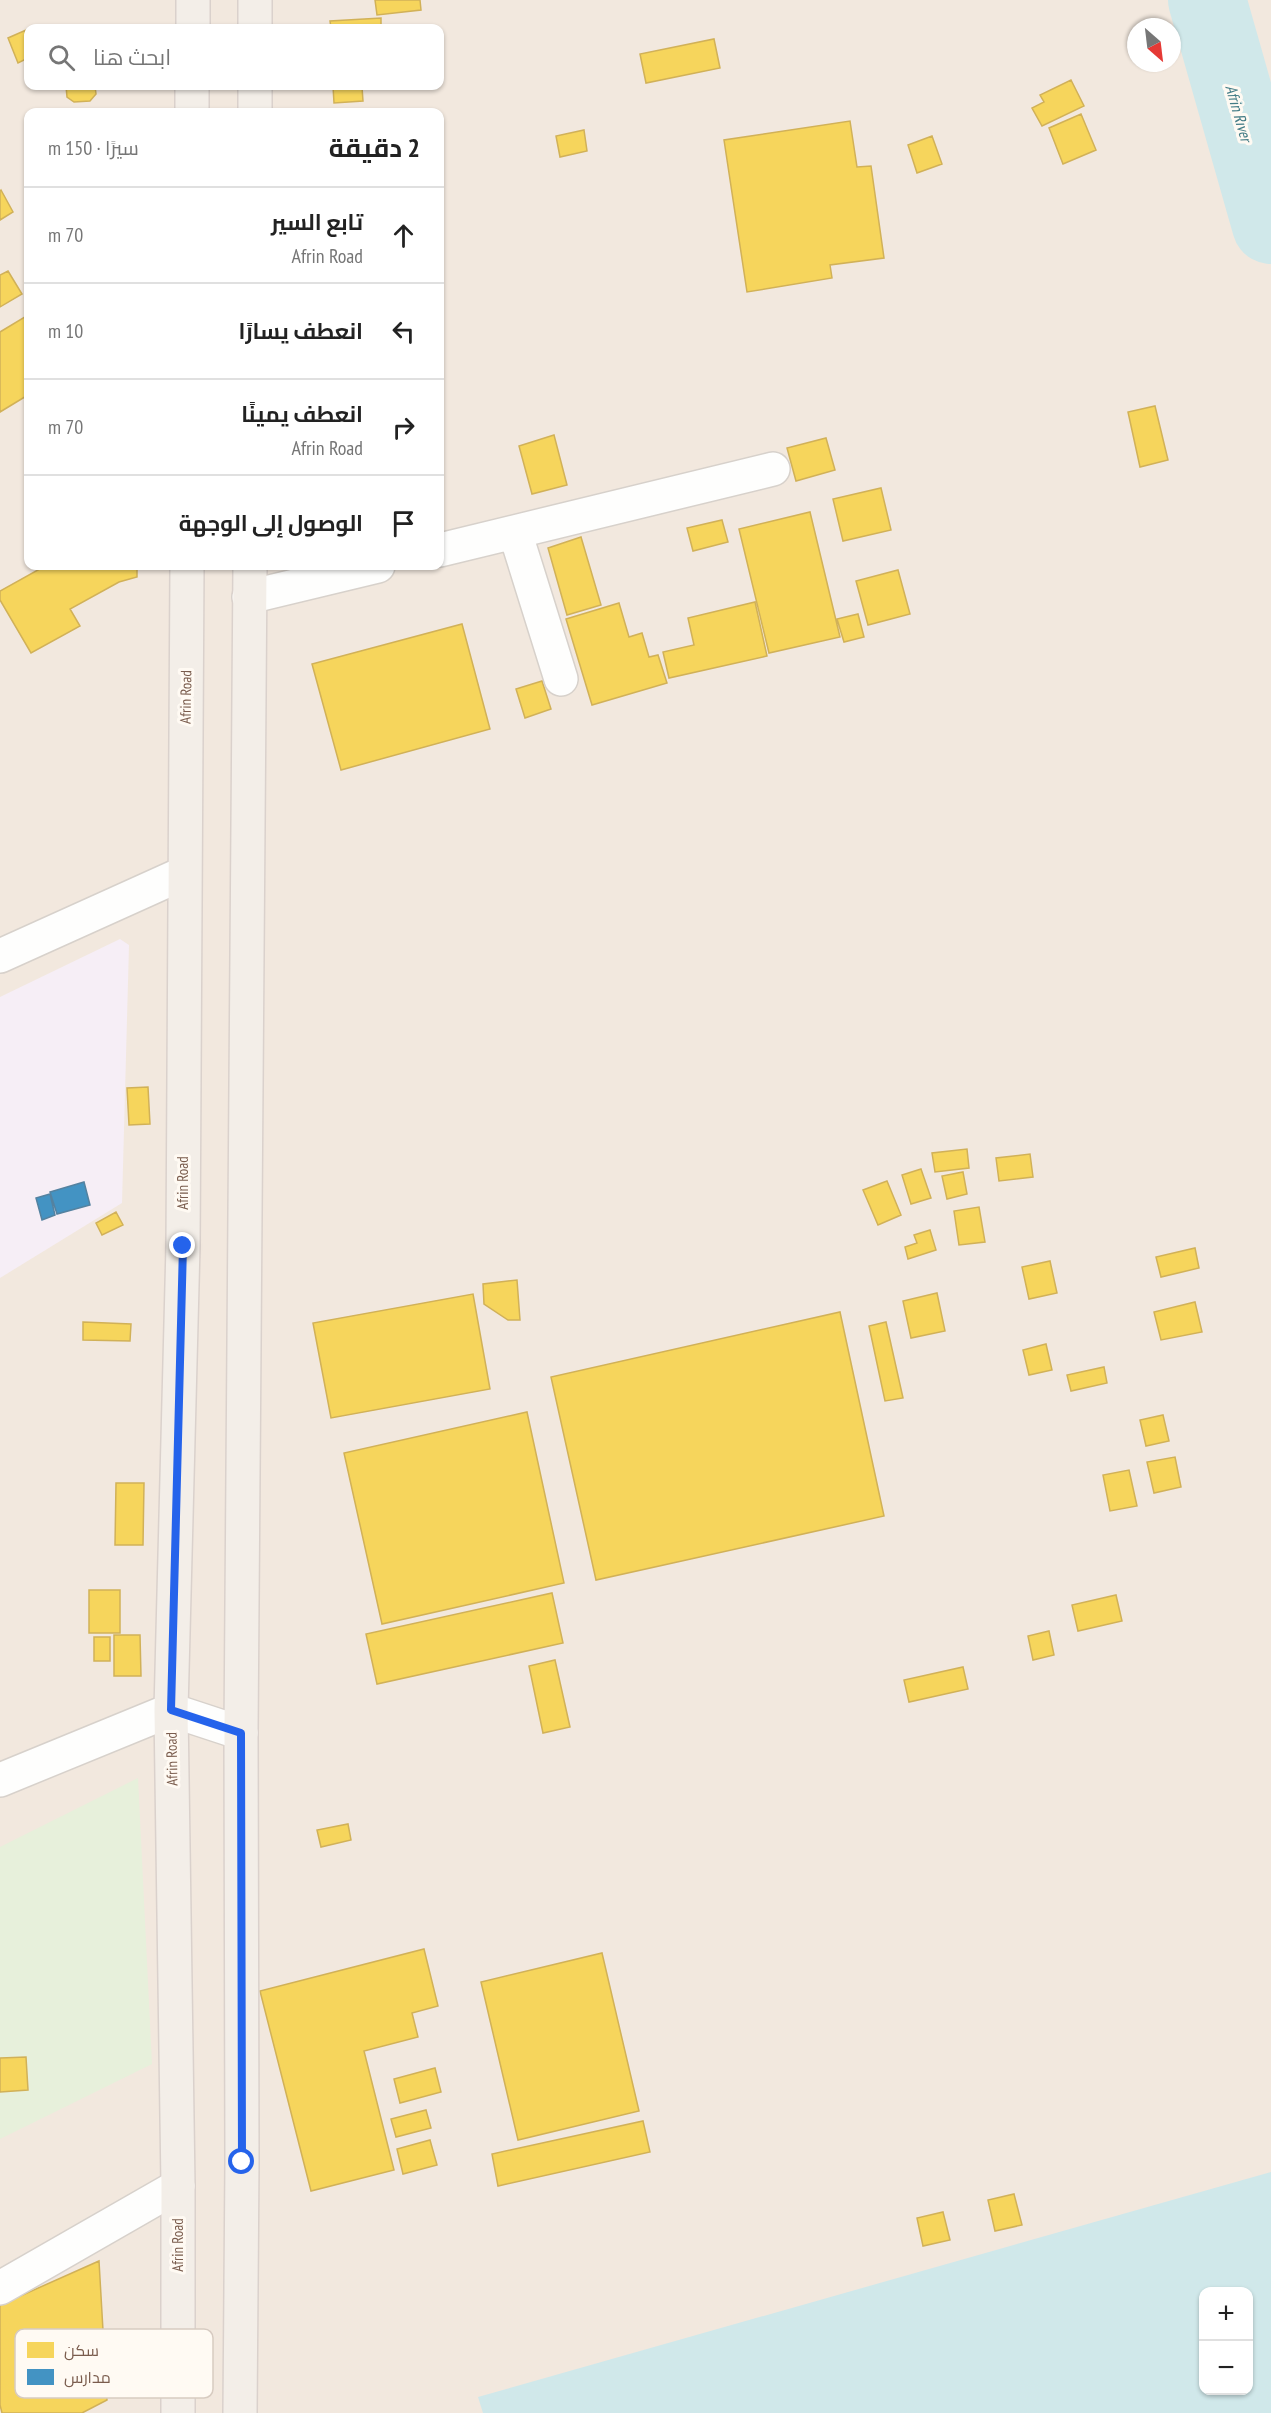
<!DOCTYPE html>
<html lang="ar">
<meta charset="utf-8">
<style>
body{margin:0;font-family:"PT Sans Narrow",Cairo,sans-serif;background:#f2f2f2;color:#222;direction:rtl}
.controls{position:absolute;right:18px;bottom:18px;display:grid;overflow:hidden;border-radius:12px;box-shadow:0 2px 4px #0004}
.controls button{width:54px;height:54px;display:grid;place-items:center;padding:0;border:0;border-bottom:2px solid #e0e0e0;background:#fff;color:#222;font:30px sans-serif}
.compass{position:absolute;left:1127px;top:18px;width:54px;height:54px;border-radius:50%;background:#fff;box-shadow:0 2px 4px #0004;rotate:152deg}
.stop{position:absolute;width:18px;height:18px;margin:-14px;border:4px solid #2563eb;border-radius:50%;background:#fff}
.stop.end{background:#2563eb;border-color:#fff;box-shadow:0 2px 6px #0008}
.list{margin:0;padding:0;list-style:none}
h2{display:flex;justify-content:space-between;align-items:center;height:78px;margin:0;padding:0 24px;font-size:26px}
h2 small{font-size:20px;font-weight:400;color:#767676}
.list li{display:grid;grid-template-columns:39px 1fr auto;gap:18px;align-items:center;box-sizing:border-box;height:96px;padding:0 24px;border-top:2px solid #e0e0e0}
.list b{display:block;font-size:22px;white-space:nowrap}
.list p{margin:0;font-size:20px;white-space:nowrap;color:#767676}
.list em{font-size:20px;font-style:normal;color:#767676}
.icon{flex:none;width:33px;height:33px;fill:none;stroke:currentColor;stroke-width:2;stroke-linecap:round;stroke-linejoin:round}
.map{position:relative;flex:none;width:1271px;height:2413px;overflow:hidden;direction:ltr}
.search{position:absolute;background:#fff;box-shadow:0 2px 4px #0004;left:24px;top:24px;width:420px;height:66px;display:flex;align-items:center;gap:15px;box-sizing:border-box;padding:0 21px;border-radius:12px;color:#767676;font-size:22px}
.panel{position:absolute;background:#fff;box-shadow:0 2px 4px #0004;left:24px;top:108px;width:420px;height:462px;border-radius:12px;direction:rtl}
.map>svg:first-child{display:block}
.residential{fill:#f2e8de;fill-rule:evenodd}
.education{fill:#f6eef6}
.green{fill:#e7f0db}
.water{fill:#d0e8ea;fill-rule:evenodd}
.homes{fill:#f6d55c;stroke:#d1b158;stroke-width:1.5}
.schools{fill:#4393c3;stroke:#5482a0;stroke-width:1.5}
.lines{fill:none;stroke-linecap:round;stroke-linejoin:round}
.river{stroke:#d0e8ea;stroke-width:78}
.street-casing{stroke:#d7d1cb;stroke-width:36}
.primary-casing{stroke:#dad1cc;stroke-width:36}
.street{stroke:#fefefd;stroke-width:33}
.primary{stroke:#f3eee8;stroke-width:33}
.route{stroke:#2563eb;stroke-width:8}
.labels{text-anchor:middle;stroke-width:6;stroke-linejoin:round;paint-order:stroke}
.street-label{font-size:15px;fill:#7a5c4d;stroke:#fffaf3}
.water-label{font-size:16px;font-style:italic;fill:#437c86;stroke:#fffaf3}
.key{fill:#fffaf3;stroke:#d7cbc1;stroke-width:1.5}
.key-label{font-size:16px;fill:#7a5c4d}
</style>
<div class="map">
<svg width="1271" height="2413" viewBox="0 0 1271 2413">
<rect width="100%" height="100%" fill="#f9f5f0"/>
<!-- residential -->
<path class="residential" d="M0,0H1271V2413H0ZM1136,27H1172V63H1136ZM28,28H440V86H28ZM28,112H440V566H28ZM1204,2292H1248V2390H1204Z"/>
<!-- education -->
<path class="education" d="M120,939L129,945L122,1203L0,1278V997Z"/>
<!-- green -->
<path class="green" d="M138,1778L152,2064L0,2139V1847Z"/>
<!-- water -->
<path class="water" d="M1271,2172V2413H483L478,2397ZM1204,2292H1248V2390H1204Z"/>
<!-- homes -->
<path class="homes" d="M375,0H420L421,10L377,15Z
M381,18V28H331L330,21Z
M26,30L28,36V58L18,63L8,38Z
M714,39L720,68L646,83L640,54Z
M1071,80L1084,106L1042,126L1032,108L1044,102L1040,95Z
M66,86H95L96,94L90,101L74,102L67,97Z
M333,86H384L362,87L363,101L334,103Z
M1081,114L1096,150L1063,164L1049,128Z
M850,121L857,167L871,166L884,258L830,265L832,278L747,292L724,140Z
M584,130L587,151L560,157L556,136Z
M932,136L942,164L917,173L908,145Z
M1,190L13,212L0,220V191Z
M8,271L22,294L0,307V275Z
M28,315V395L0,412V332Z
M1155,406L1168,460L1140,467L1128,412Z
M554,435L567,485L532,494L519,446Z
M826,438L835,470L796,481L787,448Z
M881,488L891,530L843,541L833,499Z
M810,512L840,637L769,653L739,529Z
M722,520L728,542L693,551L687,528Z
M581,537L601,605L567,615L548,548Z
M45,566H137V577L119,582L70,609L80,626L31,653L0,600V591Z
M898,570L910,614L868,625L856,581Z
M755,602L767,656L669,678L663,652L694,645L688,618Z
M619,603L629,637L642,633L649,657L658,655L667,683L592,705L566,619Z
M858,614L864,637L844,642L837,619Z
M462,624L490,729L341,770L312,664Z
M542,681L551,709L525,718L516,689Z
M148,1087L150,1124L129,1125L127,1088Z
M967,1149L969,1168L935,1172L932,1153Z
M1030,1154L1033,1177L999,1181L996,1158Z
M921,1169L931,1198L911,1204L902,1175Z
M963,1172L967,1194L947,1199L942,1176Z
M887,1181L901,1215L878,1225L863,1190Z
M979,1207L985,1242L959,1245L954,1211Z
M116,1212L123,1225L102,1235L96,1223Z
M930,1230L936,1250L908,1259L905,1247L917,1243L914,1235Z
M1195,1248L1199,1268L1161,1277L1156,1257Z
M1050,1261L1057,1293L1029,1299L1022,1267Z
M517,1280L520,1320H508L484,1304L483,1284Z
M937,1293L945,1331L911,1338L903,1301Z
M473,1294L490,1389L331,1418L313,1323Z
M1195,1302L1202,1332L1161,1340L1154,1312Z
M840,1312L884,1516L596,1580L551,1377Z
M83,1322L131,1324L130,1341L83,1340Z
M886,1322L903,1398L885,1401L869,1326Z
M1046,1344L1052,1370L1029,1375L1023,1350Z
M1104,1367L1107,1383L1071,1391L1067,1375Z
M527,1412L564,1583L382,1624L344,1453Z
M1163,1415L1169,1441L1146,1446L1140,1420Z
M1175,1457L1181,1487L1154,1493L1147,1462Z
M1129,1470L1137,1506L1110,1511L1103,1475Z
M116,1483H144L143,1545H115Z
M89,1590H120V1633H89Z
M552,1593L563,1643L377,1684L366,1634Z
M1116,1595L1122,1621L1078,1631L1072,1605Z
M1049,1631L1054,1655L1033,1660L1028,1636Z
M114,1635H140L141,1676H114Z
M94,1637H110V1661H94Z
M555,1660L570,1727L543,1733L529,1666Z
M963,1667L968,1689L909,1702L904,1680Z
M348,1824L351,1840L321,1847L317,1830Z
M424,1949L438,2006L412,2013L418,2037L364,2051L394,2170L311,2191L260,1991Z
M602,1953L639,2111L518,2140L481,1982Z
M26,2057L28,2090L0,2092V2058Z
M435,2068L441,2092L400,2103L394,2079Z
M426,2110L431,2128L396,2137L391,2119Z
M643,2121L650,2152L498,2186L492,2154Z
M430,2140L437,2165L403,2174L397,2149Z
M1014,2194L1022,2225L995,2231L988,2200Z
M943,2212L950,2240L923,2246L917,2218Z
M99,2261L107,2400L82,2413H2L0,2405V2305Z"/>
<!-- schools -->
<path class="schools" d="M84,1182L90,1205L57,1214L50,1192Z
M50,1194L55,1215L42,1220L36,1198Z"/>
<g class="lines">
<!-- river -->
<path class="river" d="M1207,0L1271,225"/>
<defs>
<path id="street" d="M515,532L561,679
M440,550L773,469
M249,597L378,566
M0,956L184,873
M0,1780L171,1710L241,1733
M0,2288L178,2186"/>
<path id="primary" d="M255,0V28
M193,28V0
M192,112V86
M255,112V86
M178,2413V2186L171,1710L183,1246L187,566
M240,2413L242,2162L241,1733L250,566"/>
</defs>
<!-- street casing -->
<use href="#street" class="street-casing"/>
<!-- primary casing -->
<use href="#primary" class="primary-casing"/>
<!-- street -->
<use href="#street" class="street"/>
<!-- primary -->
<use href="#primary" class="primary"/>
</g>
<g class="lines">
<!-- route -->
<path class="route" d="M183,1246L171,1710L241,1733L242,2162"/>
</g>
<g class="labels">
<!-- street labels -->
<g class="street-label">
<text transform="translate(186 697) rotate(-89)" y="5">Afrin Road</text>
<text transform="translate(183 1183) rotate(-90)" y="5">Afrin Road</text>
<text transform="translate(172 1759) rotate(-91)" y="5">Afrin Road</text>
<text transform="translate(178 2245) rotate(-90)" y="5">Afrin Road</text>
</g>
<!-- water labels -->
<g class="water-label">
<text transform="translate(1239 113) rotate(74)" y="6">Afrin Rıver</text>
</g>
</g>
<!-- legend -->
<rect x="15" y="2329" width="198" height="69" rx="9" class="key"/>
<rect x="27" y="2342" width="27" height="16" fill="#f6d55c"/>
<rect x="27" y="2369" width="27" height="16" fill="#4393c3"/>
<g class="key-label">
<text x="64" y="2356">سكن</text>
<text x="64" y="2383">مدارس</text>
</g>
</svg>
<div class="controls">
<button>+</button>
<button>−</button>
</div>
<svg class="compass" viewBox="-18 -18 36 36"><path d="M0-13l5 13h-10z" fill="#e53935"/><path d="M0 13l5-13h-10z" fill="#767676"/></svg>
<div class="stop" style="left:242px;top:2162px"></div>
<div class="stop end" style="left:183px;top:1246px"></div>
<div class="search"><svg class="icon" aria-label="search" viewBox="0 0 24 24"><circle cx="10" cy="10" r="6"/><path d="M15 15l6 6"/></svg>ابحث هنا</div>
<section class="panel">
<h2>2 دقيقة<small>سيرًا · 150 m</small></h2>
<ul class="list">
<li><svg class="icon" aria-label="ahead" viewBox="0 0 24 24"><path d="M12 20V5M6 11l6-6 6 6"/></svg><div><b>تابع السير</b><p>Afrin Road</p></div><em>70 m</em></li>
<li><svg class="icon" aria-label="left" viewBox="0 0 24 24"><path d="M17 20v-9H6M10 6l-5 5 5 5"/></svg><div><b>انعطف يسارًا</b></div><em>10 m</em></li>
<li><svg class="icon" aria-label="right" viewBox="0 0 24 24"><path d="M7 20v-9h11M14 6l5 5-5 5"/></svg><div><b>انعطف يمينًا</b><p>Afrin Road</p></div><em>70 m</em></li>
<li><svg class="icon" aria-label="arrive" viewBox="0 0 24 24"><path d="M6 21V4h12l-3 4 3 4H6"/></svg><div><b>الوصول إلى الوجهة</b></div></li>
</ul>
</section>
</div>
